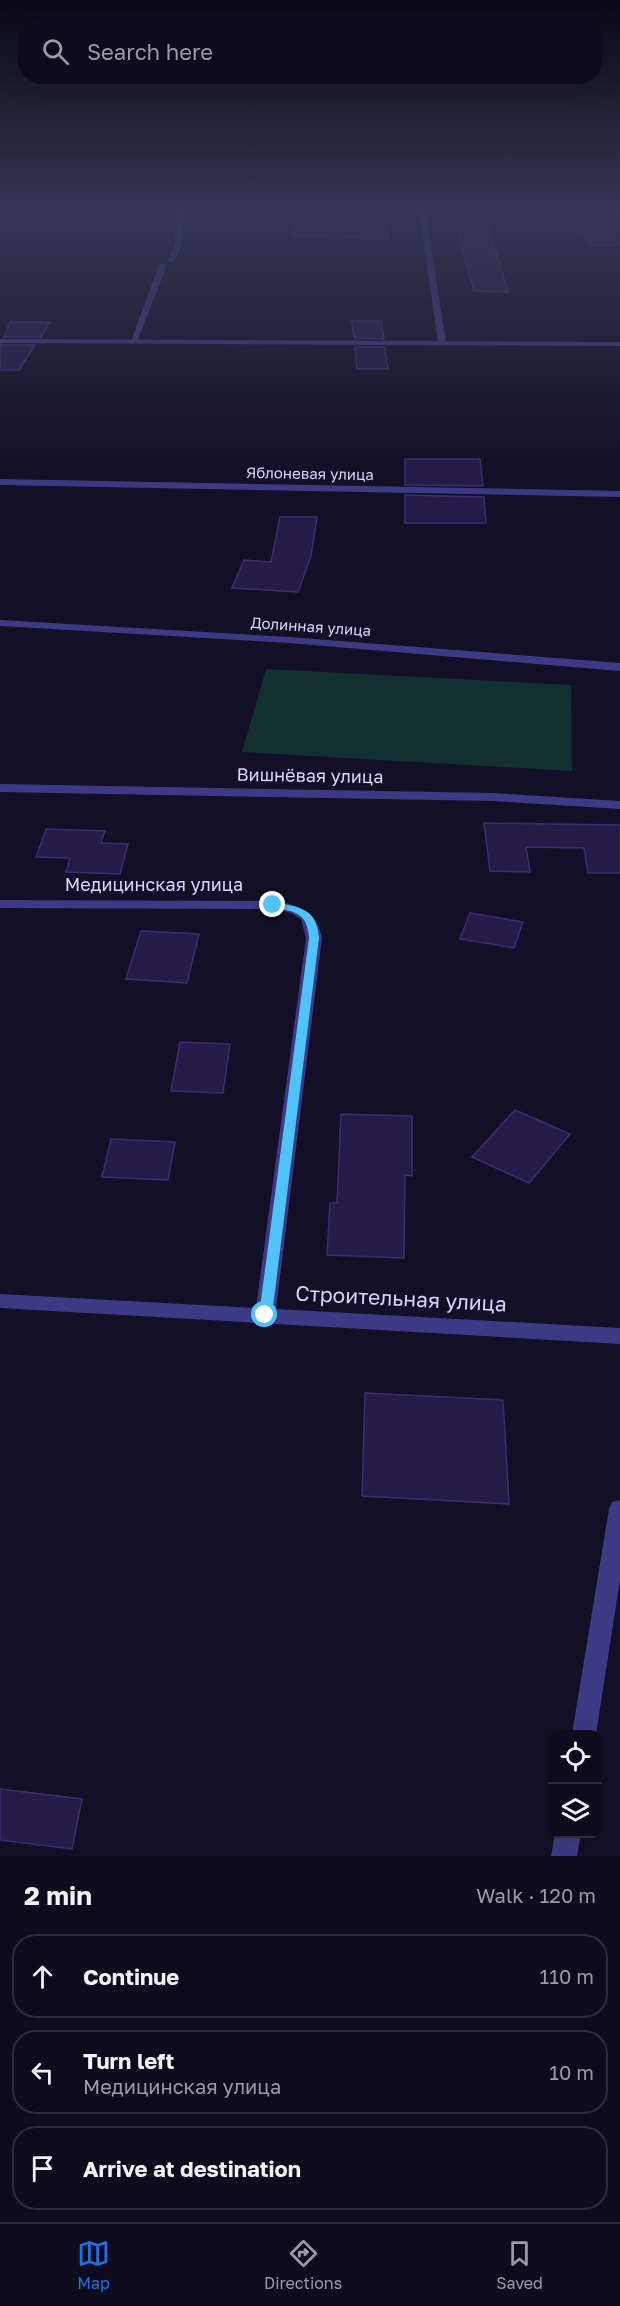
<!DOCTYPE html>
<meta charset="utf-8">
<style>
body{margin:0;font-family:"Golos Text",sans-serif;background:#1c1929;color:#f1f3f6}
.controls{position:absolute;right:18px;bottom:18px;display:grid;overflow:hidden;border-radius:12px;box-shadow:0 6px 24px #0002}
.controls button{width:54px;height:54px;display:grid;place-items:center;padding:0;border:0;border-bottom:2px solid #2e2b3b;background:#0e0b1c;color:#f1f3f6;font:30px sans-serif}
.stop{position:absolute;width:18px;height:18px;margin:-14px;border:4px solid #4fc3f7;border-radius:50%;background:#fff}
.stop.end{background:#4fc3f7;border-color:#fff;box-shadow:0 2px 6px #0008}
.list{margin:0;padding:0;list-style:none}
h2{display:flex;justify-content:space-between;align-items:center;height:78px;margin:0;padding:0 24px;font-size:26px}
h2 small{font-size:20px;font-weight:400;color:#9b9ba3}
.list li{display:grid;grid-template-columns:39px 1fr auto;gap:18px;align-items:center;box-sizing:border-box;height:84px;margin:0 12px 12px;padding:0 12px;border:2px solid #2e2b3b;border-radius:24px}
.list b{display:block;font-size:22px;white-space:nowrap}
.list p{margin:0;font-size:20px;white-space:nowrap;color:#9b9ba3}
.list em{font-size:20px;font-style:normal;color:#9b9ba3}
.icon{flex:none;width:33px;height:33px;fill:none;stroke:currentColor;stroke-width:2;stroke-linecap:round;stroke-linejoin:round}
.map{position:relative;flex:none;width:620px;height:1856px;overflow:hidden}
.search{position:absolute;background:#0e0b1c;box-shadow:0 6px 24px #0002;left:18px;right:18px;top:18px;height:66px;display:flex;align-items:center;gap:15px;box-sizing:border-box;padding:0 21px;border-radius:24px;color:#9b9ba3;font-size:22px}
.sheet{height:366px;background:#0e0b1c}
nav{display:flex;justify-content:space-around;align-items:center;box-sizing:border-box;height:84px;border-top:2px solid #2e2b3b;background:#0e0b1c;font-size:16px;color:#9b9ba3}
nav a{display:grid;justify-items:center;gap:3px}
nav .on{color:#1a73e8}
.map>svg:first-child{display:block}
.green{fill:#12302f}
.building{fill:#241b47;stroke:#3b2d73;stroke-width:1.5}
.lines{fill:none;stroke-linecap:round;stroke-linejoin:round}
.service{fill:#3d3a85;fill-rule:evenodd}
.minor{fill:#3d3a85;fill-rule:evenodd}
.tertiary{fill:#3d3a85;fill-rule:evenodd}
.route{fill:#4fc3f7}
.labels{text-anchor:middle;stroke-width:5;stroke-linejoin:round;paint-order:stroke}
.far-street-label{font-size:15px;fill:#d9d4ff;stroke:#130f26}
.street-label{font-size:18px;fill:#d9d4ff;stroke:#130f26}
.near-street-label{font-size:21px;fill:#d9d4ff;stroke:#130f26}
</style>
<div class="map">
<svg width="620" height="1856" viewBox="0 0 620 1856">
<rect width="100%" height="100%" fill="#130f26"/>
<!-- green -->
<path class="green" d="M266,669L571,685L572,771L242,752Z"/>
<!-- building -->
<path class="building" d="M452,213H484L508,292L474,291Z
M295,214H385L388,238L295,236Z
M574,214H604L620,245H589Z
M352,321H381L384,339L354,338Z
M10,322H50L41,337H4Z
M35,345L19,370H0V345Z
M355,347H385L388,369H357Z
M405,459H480L483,486L405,485Z
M405,495L484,497L486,523H405Z
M280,517H317L311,556L298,592L232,588L244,560L271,562Z
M484,823L620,825V873H588L584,848L526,847L530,872L490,871Z
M46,829L105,831L101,843L128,844L120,874L66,872L70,858L36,857Z
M470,913L523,922L514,948L460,939Z
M141,931L199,934L187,983L126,979Z
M180,1042L230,1044L223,1093L171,1091Z
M515,1110L570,1134L529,1183L472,1157Z
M341,1114L412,1116V1176L405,1175L404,1258L327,1255L330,1203H337Z
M111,1139L175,1142L168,1180L102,1177Z
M365,1393L503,1400L509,1504L362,1496Z
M0,1789L82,1799L72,1849L0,1840Z"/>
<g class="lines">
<!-- service -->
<path class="service" d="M176,210H182C182,225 185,252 172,262L168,260L175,244Z
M419,210H425L446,342L442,344L438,342Z
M163,263L167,265L137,342L130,344L159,265Z"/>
<!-- minor -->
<path class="minor" d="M0,339L620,342V346L0,343Z
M0,479L620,491V497L0,485Z
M0,620L289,637L620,663V671L289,643L0,626Z
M0,784L494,793L620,801V809L494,801L0,792Z
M0,900L274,901C299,905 317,910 322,938L276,1309L620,1328V1344L0,1308V1294L256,1308L306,938L301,919L291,913L274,909L0,908Z"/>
<!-- tertiary -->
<path class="tertiary" d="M620,1500V1580L596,1734H572L609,1509L612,1502Z
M555,1834H581L577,1856H551Z"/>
</g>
<!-- sky -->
<linearGradient id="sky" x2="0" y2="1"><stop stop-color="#0a0815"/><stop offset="0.45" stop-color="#333752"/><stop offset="1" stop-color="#333752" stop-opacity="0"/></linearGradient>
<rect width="620" height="470" fill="url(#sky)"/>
<!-- route -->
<path class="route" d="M273,902C299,907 317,908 319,938L272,1315L265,1319L259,1315L309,938C307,910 293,912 270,907V903Z"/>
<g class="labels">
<!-- far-street labels -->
<g class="far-street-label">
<text transform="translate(310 474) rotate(1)" y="5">Яблоневая улица</text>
<text transform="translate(311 627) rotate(4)" y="5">Долинная улица</text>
</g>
<!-- street labels -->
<g class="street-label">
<text transform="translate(310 776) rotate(1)" y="6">Вишнёвая улица</text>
<text x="154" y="891">Медицинская улица</text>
</g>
<!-- near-street labels -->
<g class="near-street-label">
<text transform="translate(401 1299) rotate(3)" y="7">Строительная улица</text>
</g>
</g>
</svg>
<div class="controls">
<button><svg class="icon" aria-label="locate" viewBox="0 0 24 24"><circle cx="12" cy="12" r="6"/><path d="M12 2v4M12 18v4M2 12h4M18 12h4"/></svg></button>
<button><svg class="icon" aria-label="layers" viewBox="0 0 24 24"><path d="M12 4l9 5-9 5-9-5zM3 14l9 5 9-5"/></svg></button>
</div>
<div class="stop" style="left:265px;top:1315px"></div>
<div class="stop end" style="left:273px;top:905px"></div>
<div class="search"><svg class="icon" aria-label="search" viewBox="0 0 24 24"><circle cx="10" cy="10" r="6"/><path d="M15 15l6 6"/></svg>Search here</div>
</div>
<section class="sheet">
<h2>2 min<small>Walk · 120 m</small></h2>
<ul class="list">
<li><svg class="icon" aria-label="ahead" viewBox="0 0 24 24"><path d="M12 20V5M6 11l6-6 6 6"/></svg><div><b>Continue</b></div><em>110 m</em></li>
<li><svg class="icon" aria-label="left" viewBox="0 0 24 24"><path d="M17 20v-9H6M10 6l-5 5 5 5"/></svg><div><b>Turn left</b><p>Медицинская улица</p></div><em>10 m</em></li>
<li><svg class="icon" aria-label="arrive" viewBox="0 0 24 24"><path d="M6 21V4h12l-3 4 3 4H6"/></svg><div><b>Arrive at destination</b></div></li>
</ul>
</section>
<nav>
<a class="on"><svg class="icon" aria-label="map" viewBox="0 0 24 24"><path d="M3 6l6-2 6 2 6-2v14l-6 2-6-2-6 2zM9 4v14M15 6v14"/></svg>Map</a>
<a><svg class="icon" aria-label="directions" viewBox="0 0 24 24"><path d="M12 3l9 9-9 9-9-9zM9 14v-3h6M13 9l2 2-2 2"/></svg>Directions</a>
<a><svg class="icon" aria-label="saved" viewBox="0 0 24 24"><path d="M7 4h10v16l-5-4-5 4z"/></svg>Saved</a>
</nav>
